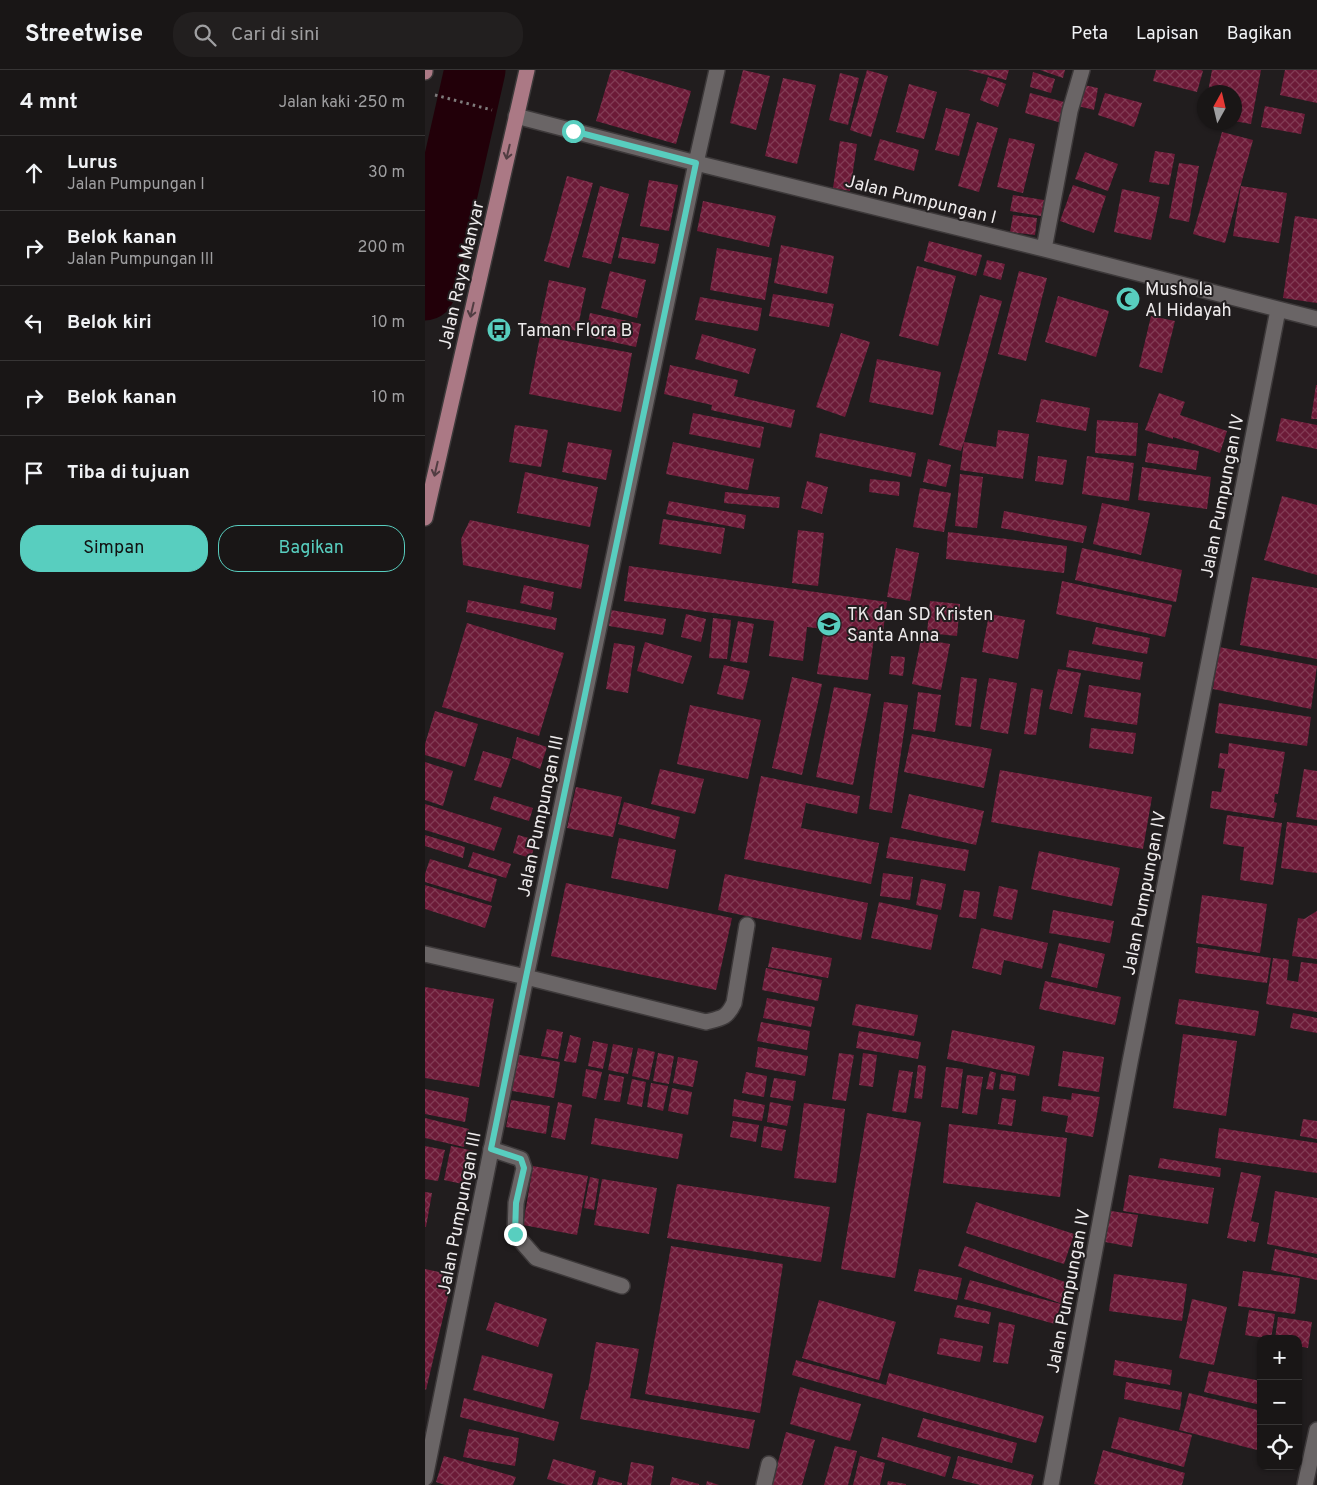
<!DOCTYPE html>
<html lang="id">
<meta charset="utf-8">
<style>
body{margin:0;font-family:Overpass,sans-serif;background:#221f1f;color:#f1f3f6}
.controls{position:absolute;right:15px;bottom:15px;display:grid;overflow:hidden;border-radius:10px;box-shadow:0 1px 4px #0004}
.controls button{width:45px;height:45px;display:grid;place-items:center;padding:0;border:0;border-bottom:1px solid #373535;background:#191616;color:#f1f3f6;font:25px sans-serif}
.compass{position:absolute;left:772px;top:15px;width:45px;height:45px;border-radius:50%;background:#191616;box-shadow:0 1px 4px #0004;rotate:8deg}
.stop{position:absolute;width:15px;height:15px;margin:-11px;border:4px solid #58cebf;border-radius:50%;background:#fff}
.stop.end{background:#58cebf;border-color:#fff;box-shadow:0 1px 5px #0008}
.list{margin:0;padding:0;list-style:none}
h2{display:flex;justify-content:space-between;align-items:center;height:65px;margin:0;padding:0 20px;font-size:21px}
h2 small{font-size:16px;font-weight:400;color:#9f9fa1}
.list li{display:grid;grid-template-columns:32px 1fr auto;gap:15px;align-items:center;box-sizing:border-box;height:75px;padding:0 20px;border-top:1px solid #373535}
.list b{display:block;font-size:19px;white-space:nowrap}
.list p{margin:0;font-size:16px;white-space:nowrap;color:#9f9fa1}
.list em{font-size:16px;font-style:normal;color:#9f9fa1}
.actions{display:flex;gap:10px;padding:15px 20px}
.actions a{flex:1;padding:11px 0;border:1px solid #58cebf;border-radius:20px;text-align:center;font-size:18px;color:#58cebf}
.actions .main{background:#58cebf;color:#111}
.icon{flex:none;width:28px;height:28px;fill:none;stroke:currentColor;stroke-width:2;stroke-linecap:round;stroke-linejoin:round}
.map{position:relative;flex:none;width:892px;height:1415px;overflow:hidden}
header{display:flex;align-items:center;gap:30px;box-sizing:border-box;height:70px;padding:0 25px;background:#191616;border-bottom:1px solid #373535}
header strong{font-size:24px}
nav{display:flex;gap:28px;margin-inline-start:auto;font-size:18px}
.search{width:350px;height:45px;background:#221f1f;display:flex;align-items:center;gap:12px;box-sizing:border-box;padding:0 18px;border-radius:20px;color:#9f9fa1;font-size:19px}
main{display:flex}
aside{flex:1;background:#191616}
.map>svg:first-child{display:block}
.lines{fill:none;stroke-linecap:round;stroke-linejoin:round}
.river{stroke:#220009;stroke-width:61}
.building{fill:url(#building-cross-hatch)}
.service-casing{stroke:#3d393a;stroke-width:18}
.minor-casing{stroke:#3d393a;stroke-width:18}
.primary-casing{stroke:#3d393a;stroke-width:18}
.path{stroke:#7f7b7c;stroke-width:3;stroke-dasharray:2.5 4;stroke-linecap:butt}
.service{stroke:#6a6566;stroke-width:15}
.minor{stroke:#6a6566;stroke-width:15}
.primary{stroke:#ab7985;stroke-width:15}
.oneway{stroke:#513d42}
.route{stroke:#58cebf;stroke-width:6}
.labels{text-anchor:middle;stroke-width:4;stroke-linejoin:round;paint-order:stroke}
.street-label{font-size:18px;fill:#eeebec;stroke:#211d1e}
.poi-label{font-size:18px;fill:#eeebec;stroke:#211d1e;text-anchor:start}
</style>
<header>
<strong>Streetwise</strong>
<div class="search"><svg class="icon" aria-label="search" viewBox="0 0 24 24"><circle cx="10" cy="10" r="6"/><path d="M15 15l6 6"/></svg>Cari di sini</div>
<nav><a>Peta</a><a>Lapisan</a><a>Bagikan</a></nav>
</header>
<main>
<aside>
<h2>4 mnt<small>Jalan kaki · 250 m</small></h2>
<ul class="list">
<li><svg class="icon" aria-label="ahead" viewBox="0 0 24 24"><path d="M12 20V5M6 11l6-6 6 6"/></svg><div><b>Lurus</b><p>Jalan Pumpungan I</p></div><em>30 m</em></li>
<li><svg class="icon" aria-label="right" viewBox="0 0 24 24"><path d="M7 20v-9h11M14 6l5 5-5 5"/></svg><div><b>Belok kanan</b><p>Jalan Pumpungan III</p></div><em>200 m</em></li>
<li><svg class="icon" aria-label="left" viewBox="0 0 24 24"><path d="M17 20v-9H6M10 6l-5 5 5 5"/></svg><div><b>Belok kiri</b></div><em>10 m</em></li>
<li><svg class="icon" aria-label="right" viewBox="0 0 24 24"><path d="M7 20v-9h11M14 6l5 5-5 5"/></svg><div><b>Belok kanan</b></div><em>10 m</em></li>
<li><svg class="icon" aria-label="arrive" viewBox="0 0 24 24"><path d="M6 21V4h12l-3 4 3 4H6"/></svg><div><b>Tiba di tujuan</b></div></li>
</ul>
<div class="actions"><a class="main">Simpan</a><a>Bagikan</a></div>
</aside>
<div class="map">
<svg width="892" height="1415" viewBox="0 0 892 1415">
<defs>
<pattern id="building-cross-hatch" width="8" height="8" patternUnits="userSpaceOnUse" patternTransform="scale(1.25)"><rect width="8" height="8" fill="#6c1a37"/><path d="M0 0l8 8M0 8l8-8" fill="none" stroke="#813b54"/></pattern>
</defs>
<rect width="100%" height="100%" fill="#211d1e"/>
<g class="lines">
<!-- river -->
<path class="river" d="M0,220L50,0"/>
</g>
<!-- building -->
<path class="building" d="M186,0H194L266,21L251,74L171,51Z
M318,0L345,6L331,60L305,53Z
M442,0L463,6L446,67L425,60Z
M543,0H584L581,10Z
M615,0H640L638,8Z
M731,0H776L778,1L772,22L728,11Z
M787,0H836L826,54L809,51V22H783Z
M860,0H892V33L855,25Z
M608,2L630,9L626,23L605,17Z
M415,3L434,8L423,55L404,50Z
M563,7L581,14L573,37L555,30Z
M358,8L391,15L372,94L340,86Z
M484,14L512,22L499,69L471,62Z
M654,14L673,18L669,40L649,35Z
M605,23L643,33L637,53L600,43Z
M680,23L717,33L709,57L673,45Z
M840,36L880,44L876,64L836,57Z
M521,38L545,44L534,86L510,80Z
M552,52L573,58L554,122L533,116Z
M797,62L828,70L800,173L768,164Z
M584,68L610,74L598,123L572,117Z
M455,69L494,80L489,101L449,90Z
M415,71L432,74L425,121L408,118Z
M730,81L750,84L744,115L724,112Z
M660,82L693,94L683,121L650,109Z
M754,93L774,96L764,152L744,148Z
M142,106L168,113L144,198L119,191Z
M224,110L253,115L244,161L215,156Z
M648,115L681,126L669,163L635,151Z
M175,116L204,124L186,194L157,187Z
M816,116L862,123L854,173L808,166Z
M697,119L735,127L726,170L689,162Z
M588,125L619,130L616,146L585,141Z
M278,131L351,146L344,177L272,161Z
M588,145L612,148L610,165L585,162Z
M870,146L892,149V233L858,228Z
M197,167L234,174L230,194L193,188Z
M504,171L557,185L551,206L499,191Z
M356,175L409,186L402,224L349,213Z
M292,178L347,188L340,230L285,220Z
M562,190L580,194L576,210L558,205Z
M492,196L531,206L513,276L474,266Z
M185,201L221,210L212,248L176,238Z
M594,201L622,208L601,291L573,284Z
M124,210L161,218L152,261L115,253Z
M348,224L409,234L404,257L344,246Z
M555,225L577,231L539,372L571,377L573,360L604,364L598,409L535,400L539,372L536,381L514,375Z
M633,226L684,241L671,287L620,272Z
M275,227L337,238L333,261L270,250Z
M165,243L216,254L211,277L160,266Z
M726,246L750,251L737,303L714,297Z
M416,263L445,272L420,347L391,337Z
M277,264L331,279L324,304L270,289Z
M115,266L207,283L196,342L104,324Z
M452,289L516,302L508,345L444,332Z
M245,295L313,310L309,326L370,340L366,358L286,340L287,335L239,324Z
M891,315H892V349H886Z
M734,323L760,332L755,345L802,361L795,383L748,367V369L720,360Z
M616,329L665,338L661,361L611,352Z
M268,343L339,357L335,378L264,364Z
M856,348L892,355V379L851,371Z
M672,350L713,353L711,386L670,383Z
M90,355L123,360L116,397L84,392Z
M395,363L491,383L486,407L390,387Z
M143,372L187,380L181,410L137,402Z
M248,372L329,389L323,420L241,404Z
M723,373L774,381L771,400L720,392Z
M613,386L642,390L638,415L610,411Z
M662,386L709,393L704,431L657,424Z
M503,389L526,395L521,417L498,412Z
M717,397L786,407L782,439L713,430Z
M100,402L173,417L165,457L92,443Z
M535,404L558,407L552,458L530,456Z
M445,409L475,412L474,426L444,422Z
M382,411L403,417L397,444L376,438Z
M495,418L526,423L519,462L488,457Z
M300,422L355,427L354,438L299,433Z
M857,426L892,435V505L839,490Z
M244,431L321,445L319,459L241,444Z
M677,433L725,443L716,485L668,474Z
M579,441L662,456L658,473L576,458Z
M238,449L300,458L296,484L234,474Z
M45,450L164,475L156,519L38,495L36,469Z
M373,460L399,463L393,516L367,513Z
M523,462L642,476L639,503L521,489Z
M471,478L494,483L485,531L462,527Z
M657,478L757,500L751,532L650,510Z
M204,496L462,532L457,569L449,568L443,610L392,604L399,559L382,557L378,591L344,586L349,551L199,531Z
M827,507L892,518V589L815,575Z
M637,511L747,535L740,567L631,544Z
M99,515L129,522L126,540L95,533Z
M43,530L132,548L130,560L41,542Z
M505,531L535,534L532,566L502,563Z
M186,540L241,549L238,565L184,556Z
M261,544L281,549L276,572L256,567Z
M564,544L600,550L593,589L557,582Z
M288,548L306,550L302,589L284,588Z
M313,551L329,554L322,593L305,591Z
M42,553L139,583L114,666L17,637Z
M671,557L725,568L722,584L667,574Z
M496,569L525,574L516,620L487,614Z
M220,572L267,586L258,614L212,601Z
M189,573L210,576L203,623L181,619Z
M794,577L892,596L886,639L788,619Z
M644,580L718,592L715,610L641,597Z
M466,586L480,587L478,606L464,604Z
M299,595L325,601L318,630L292,624Z
M633,599L656,603L647,644L624,639Z
M367,607L397,614L377,705L347,698Z
M536,607L552,609L546,657L530,655Z
M564,608L592,613L583,664L555,659Z
M664,615L716,623L712,655L659,647Z
M409,617L446,624L428,715L391,707Z
M606,618L618,620L611,665L599,664Z
M493,622L516,625L510,662L488,659Z
M459,632L483,635L467,743L444,739Z
M794,633L886,647L882,676L790,663Z
M265,635L336,650L323,709L252,694Z
M10,641L53,654L40,697L0,685V674Z
M666,658L711,663L708,684L664,678Z
M487,664L567,679L559,718L479,702Z
M92,667L122,677L115,699L87,688Z
M804,673L860,682L853,724H850L849,732L852,733L849,748L785,738L787,721L796,722L800,699L793,698L795,683L803,684Z
M58,681L86,689L76,718L49,710Z
M0,692L28,701L18,736L0,730Z
M235,699L279,709L270,744L226,734Z
M879,699L892,701V750L871,747Z
M575,700L727,727L718,779L566,752Z
M336,706L435,726L432,744L381,733L376,758L454,773L446,814L319,789Z
M151,717L197,727L188,767L142,758Z
M484,724L559,741L551,775L476,758Z
M69,726L108,738L104,751L65,739Z
M199,732L255,747L250,769L193,754Z
M0,734L77,758L69,781L0,760Z
M802,745L857,753L848,815L815,810L819,777L798,774Z
M862,752L892,756V803L856,798Z
M0,765L40,777L38,788L0,776Z
M93,765L111,770L106,788L88,783Z
M465,767L544,780L540,801L461,788Z
M194,768L251,780L243,819L186,808Z
M614,781L695,798L687,836L606,819Z
M48,782L86,794L81,808L43,797Z
M5,789L72,809L66,832L0,812V804Z
M458,803L488,807L485,830L455,826Z
M300,804L443,833L436,870L293,840Z
M496,809L521,814L516,840L491,835Z
M141,813L307,848L291,920L126,886Z
M0,815L67,836L60,858L0,839Z
M574,816L593,820L587,850L568,846Z
M539,820L555,822L551,849L534,847Z
M777,825L842,834L835,883L771,873Z
M454,832L513,845L506,880L446,868Z
M628,840L689,851L685,873L624,863Z
M892,841V889L867,886L873,848L879,849Z
M556,858L623,873L617,899L579,890L576,905L547,898Z
M634,873L680,884L672,918L626,907Z
M347,877L407,888L403,908L343,897Z
M773,877L846,888L842,913L770,903Z
M848,888L864,890L862,910L873,912L876,892L892,894V942L841,934Z
M341,898L397,910L393,931L337,920Z
M620,911L696,927L690,955L614,939Z
M0,917L69,929L54,1017L0,1008Z
M342,928L390,937L386,957L338,948Z
M754,929L834,941L830,966L750,954Z
M431,934L493,945L489,966L427,955Z
M868,943L892,948V963L865,958Z
M336,952L385,961L382,980L332,971Z
M122,959L138,962L133,989L116,986Z
M527,960L610,976L604,1006L522,989Z
M434,961L496,972L493,989L431,978Z
M758,964L812,971L801,1046L748,1038Z
M145,965L156,968L151,993L139,991Z
M168,971L183,974L178,999L163,996Z
M188,974L208,978L203,1004L183,1000Z
M333,977L383,986L380,1006L330,997Z
M213,978L230,982L224,1010L207,1006Z
M638,981L679,987L674,1022L633,1016Z
M233,983L249,986L244,1014L228,1011Z
M414,983L429,985L421,1031L407,1029Z
M438,983L452,985L448,1017L434,1015Z
M89,984L135,992L129,1028L82,1020Z
M253,987L273,991L268,1017L248,1013Z
M493,995L501,996L497,1029L489,1028Z
M521,997L538,999L533,1039L516,1037Z
M161,999L177,1002L171,1029L157,1026Z
M474,1000L488,1002L481,1043L467,1041Z
M565,1001L571,1003L568,1020L561,1019Z
M321,1002L342,1006L339,1027L317,1023Z
M184,1004L199,1007L195,1032L179,1030Z
M576,1004L591,1006L589,1021L574,1019Z
M542,1005L558,1007L552,1045L537,1043Z
M349,1008L371,1011L368,1031L345,1027Z
M207,1009L221,1012L217,1037L202,1034Z
M226,1013L243,1016L238,1041L222,1037Z
M247,1018L267,1022L263,1045L243,1041Z
M0,1019L44,1028L40,1052L0,1044Z
M647,1023L675,1027L668,1067L640,1062L643,1046L616,1041L618,1026L646,1030Z
M577,1028L591,1030L587,1056L573,1054Z
M309,1029L340,1035L337,1051L307,1046Z
M86,1030L125,1036L121,1064L81,1057Z
M133,1032L147,1035L140,1070L126,1067Z
M345,1032L366,1036L362,1056L342,1052Z
M379,1033L420,1039L411,1113L369,1108Z
M442,1043L496,1052L470,1208L416,1199Z
M0,1048L44,1059L39,1077L0,1068Z
M170,1048L258,1064L253,1089L166,1074Z
M878,1049L892,1051V1069L875,1066Z
M308,1051L334,1055L331,1072L305,1067Z
M524,1054L642,1068L635,1127L518,1113Z
M339,1056L361,1060L357,1081L336,1077Z
M794,1058L892,1073V1103L790,1088Z
M0,1076L20,1080L13,1111L0,1109Z
M26,1076L49,1081L42,1115L19,1110Z
M735,1088L796,1098L795,1107L733,1098Z
M108,1096L163,1106L152,1165L98,1155Z
M816,1102L836,1106L826,1151L834,1153L830,1172L822,1170V1172L802,1168Z
M704,1105L789,1118L783,1154L698,1141Z
M165,1107L174,1109L169,1140L159,1138Z
M177,1109L232,1118L224,1164L169,1155Z
M252,1114L405,1137L396,1192L242,1168Z
M850,1121L892,1128V1184L842,1174Z
M0,1122L7,1123L1,1157H0Z
M551,1132L649,1164L639,1194L541,1163Z
M686,1141L713,1145L707,1177L680,1172Z
M246,1176L358,1194L335,1343L220,1324Z
M540,1176L651,1216L643,1236L533,1196Z
M850,1179L892,1188V1210L846,1200Z
M0,1199L28,1205L1,1320L0,1319Z
M494,1199L537,1208L532,1230L489,1221Z
M818,1201L875,1208L870,1244L813,1236Z
M689,1204L762,1214L757,1251L684,1241Z
M545,1210L636,1234L630,1254L539,1229Z
M767,1229L802,1237L789,1295L754,1288Z
M394,1230L471,1252L454,1310L377,1288Z
M70,1232L122,1249L113,1277L61,1260Z
M532,1235L566,1242L564,1254L529,1247Z
M824,1240L850,1244L846,1269L820,1265Z
M853,1247L887,1252L883,1278L873,1276V1269H850Z
M574,1252L590,1255L583,1294L568,1292Z
M515,1268L558,1276L555,1292L512,1284Z
M171,1272L214,1279L205,1328L330,1350L324,1379L155,1349L161,1320H163Z
M57,1285L128,1304L119,1339L48,1320Z
M371,1290L461,1315L464,1303L619,1346L611,1373L367,1305Z
M690,1290L747,1300L745,1315L688,1305Z
M784,1301L836,1311V1335L779,1322Z
M701,1312L757,1322L755,1340L699,1329Z
M375,1317L436,1334L425,1371L365,1354Z
M764,1323L836,1341V1381L754,1360Z
M39,1328L134,1352L129,1371L35,1347Z
M694,1347L767,1365L759,1397L686,1378Z
M498,1348L592,1373L587,1393L492,1367Z
M44,1359L94,1368L90,1396L38,1387Z
M361,1362L390,1370L377,1415H347Z
M457,1367L526,1387L520,1407L452,1387Z
M410,1376L432,1381L423,1415H399Z
M678,1380L760,1403L757,1415H674L669,1414Z
M19,1386L91,1407L88,1415H20L11,1412Z
M435,1386L460,1393L455,1415H428Z
M533,1386L609,1405L606,1415H555L527,1408Z
M128,1389L171,1401L167,1415H142L122,1409Z
M206,1392L229,1396L226,1415H202Z
M174,1407L197,1413V1415H172Z
M247,1407L274,1414V1415H245Z
M282,1411L294,1415H281Z
M463,1411L481,1414V1415H462Z"/>
<g class="lines">
<defs>
<path id="service" d="M66,1079L96,1089L99,1098L91,1133L90,1164L111,1188L197,1216"/>
<path id="minor" d="M91,46L271,93L619,179L892,249
M619,179L645,41L657,0
M0,884L101,907L281,952C297,948 302,948 309,933L322,855
M0,1408L101,907L271,93L292,0
M339,1415L344,1394
M626,1415L705,992L853,240
M880,1415L892,1360"/>
<path id="primary" d="M0,2V0
M0,448L102,0"/>
</defs>
<!-- service casing -->
<use href="#service" class="service-casing"/>
<!-- minor casing -->
<use href="#minor" class="minor-casing"/>
<!-- primary casing -->
<use href="#primary" class="primary-casing"/>
<!-- path -->
<path class="path" d="M10,25L67,40"/>
<!-- service -->
<use href="#service" class="service"/>
<!-- minor -->
<use href="#minor" class="minor"/>
<!-- primary -->
<use href="#primary" class="primary"/>
</g>
<!-- one-way arrows -->
<defs><path id="oneway-shaft" d="M-6 0H5M1.5-3L5.5 0L1.5 3" fill="none" stroke-width="1.6" stroke-linecap="round" stroke-linejoin="round" transform="scale(1.25)"/></defs>
<g class="oneway">
<use href="#oneway-shaft" transform="translate(83 82) rotate(103)"/>
<use href="#oneway-shaft" transform="translate(47 240) rotate(103)"/>
<use href="#oneway-shaft" transform="translate(11 399) rotate(103)"/>
</g>
<g class="lines">
<!-- route -->
<path class="route" d="M90,1164L91,1133L99,1098L96,1089L66,1079L101,907L271,93L148,61"/>
</g>
<!-- icons -->
<defs>
<symbol id="mosque-disc" viewBox="-11 -11 22 22"><circle r="9.5" fill="#58cebf" stroke="#211d1e"/><path d="M3.5-4.9A6 6 0 1 0 3.5 4.9A5 5 0 1 1 3.5-4.9Z" fill="#111"/></symbol>
<symbol id="bus-disc" viewBox="-11 -11 22 22"><circle r="9.5" fill="#58cebf" stroke="#211d1e"/><path d="M-5-6H5V4H4V6H2V4H-2V6H-4V4H-5ZM-3.5-4V0h7V-4ZM-3.5 1.2v1.5H-2V1.2ZM2 1.2v1.5H3.5V1.2Z" fill="#111"/></symbol>
<symbol id="school-disc" viewBox="-11 -11 22 22"><circle r="9.5" fill="#58cebf" stroke="#211d1e"/><path d="M0-5L7-2L0 1L-7-2ZM-4 1L0 2.5L4 1V4Q0 6-4 4Z" fill="#111"/></symbol>
</defs>
<g fill-rule="evenodd">
<use href="#mosque-disc" x="689" y="215" width="28" height="28"/>
<use href="#bus-disc" x="60" y="246" width="28" height="28"/>
<use href="#school-disc" x="390" y="540" width="28" height="28"/>
</g>
<g class="labels">
<!-- street labels -->
<g class="street-label">
<text transform="translate(496 129) rotate(14)" y="6">Jalan Pumpungan I</text>
<text transform="translate(36 205) rotate(-77)" y="6">Jalan Raya Manyar</text>
<text transform="translate(797 426) rotate(-79)" y="6">Jalan Pumpungan IV</text>
<text transform="translate(115 746) rotate(-78)" y="6">Jalan Pumpungan III</text>
<text transform="translate(719 823) rotate(-79)" y="6">Jalan Pumpungan IV</text>
<text transform="translate(34 1143) rotate(-79)" y="6">Jalan Pumpungan III</text>
<text transform="translate(643 1221) rotate(-79)" y="6">Jalan Pumpungan IV</text>
</g>
<!-- poi labels -->
<g class="poi-label">
<text x="720" y="225">Mushola<tspan x="720" dy="21">Al Hidayah</tspan></text>
<text x="92" y="266">Taman Flora B</text>
<text x="422" y="550">TK dan SD Kristen<tspan x="422" dy="21">Santa Anna</tspan></text>
</g>
</g>
</svg>
<div class="controls">
<button>+</button>
<button>−</button>
<button><svg class="icon" aria-label="locate" viewBox="0 0 24 24"><circle cx="12" cy="12" r="6"/><path d="M12 2v4M12 18v4M2 12h4M18 12h4"/></svg></button>
</div>
<svg class="compass" viewBox="-18 -18 36 36"><path d="M0-13l5 13h-10z" fill="#e53935"/><path d="M0 13l5-13h-10z" fill="#9f9fa1"/></svg>
<div class="stop" style="left:148px;top:61px"></div>
<div class="stop end" style="left:90px;top:1164px"></div>
</div>
</main>
